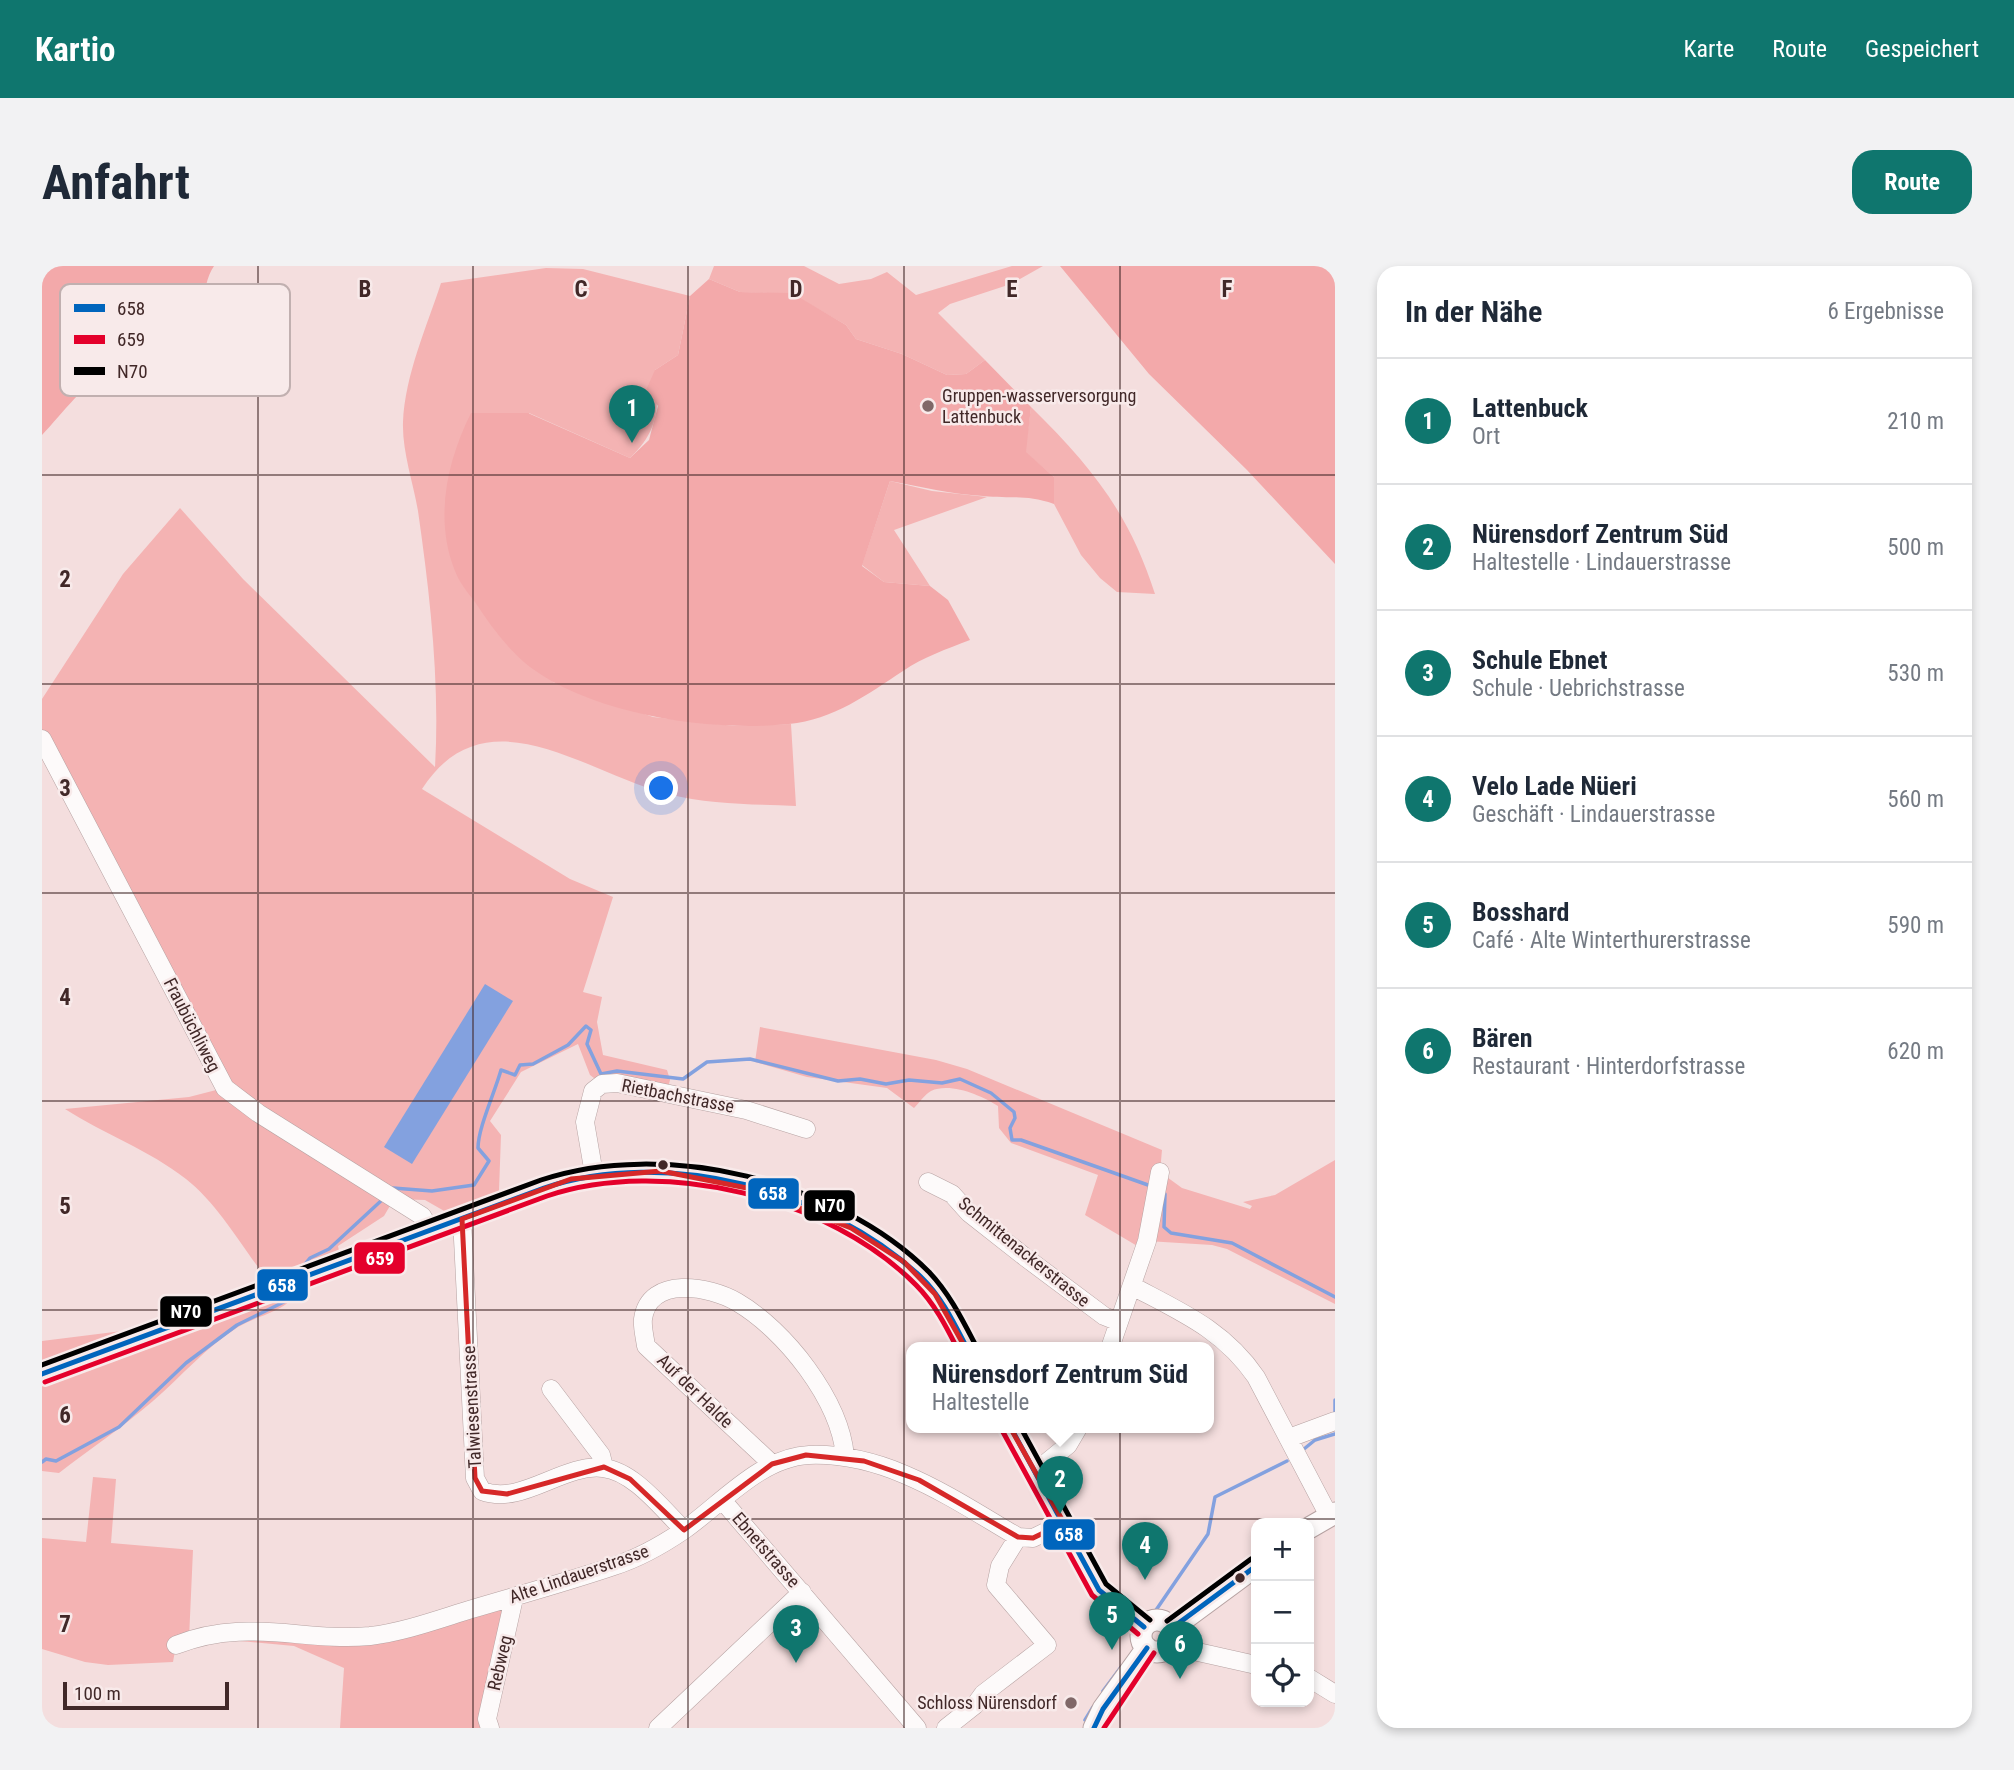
<!DOCTYPE html>
<html lang="de">
<meta charset="utf-8">
<style>
body{margin:0;font-family:"Roboto Condensed",sans-serif;background:#f2f2f3;color:#1f2937}
.controls{position:absolute;right:21px;bottom:21px;display:grid;overflow:hidden;border-radius:14px;box-shadow:0 4px 10px #0003}
.controls button{width:63px;height:63px;display:grid;place-items:center;padding:0;border:0;border-bottom:2px solid #e0e1e3;background:#fff;color:#1f2937;font:35px sans-serif}
.scale{position:absolute;left:21px;bottom:18px;width:166px;box-sizing:border-box;padding-left:7px;border:4px solid #412828;border-top:0;font-size:19px;line-height:24px;white-space:nowrap;color:#412828;-webkit-text-stroke:5px #f8eaea;paint-order:stroke}
.you{position:absolute;left:620px;top:523px;width:24px;height:24px;margin:-18px;border:5px solid #fff;border-radius:50%;background:#1a73e8;box-shadow:0 0 0 10px #1a73e833}
.badge{display:grid;place-items:center;width:46px;height:46px;border-radius:50%;background:#0f766e;color:#fff;font-size:23px;font-weight:700}
.pin{position:absolute;translate:-50% -58px;filter:drop-shadow(0 2px 4px #0008)}
.pin::after{content:'';position:absolute;top:37px;width:24px;height:21px;background:inherit;clip-path:polygon(0 0,100% 0,50% 100%)}
.popup{position:absolute;left:864px;top:1076px;width:308px;height:91px;box-sizing:border-box;display:grid;place-content:center;border-radius:14px;background:#fff;filter:drop-shadow(0 2px 5px #0005);font-size:23px;white-space:nowrap;color:#747a83}
.popup b{font-size:26px;color:#1f2937}
.popup::after{content:'';position:absolute;left:50%;top:100%;margin-left:-14px;border:14px solid transparent;border-top-color:#fff}
.list{margin:0;padding:0;list-style:none}
h2{display:flex;justify-content:space-between;align-items:center;height:91px;margin:0;padding:0 28px;font-size:30px}
h2 small{font-size:23px;font-weight:400;color:#747a83}
.list li{display:grid;grid-template-columns:46px 1fr auto;gap:21px;align-items:center;box-sizing:border-box;height:126px;padding:0 28px;border-top:2px solid #e0e1e3}
.list b{display:block;font-size:26px;white-space:nowrap}
.list p{margin:0;font-size:23px;white-space:nowrap;color:#747a83}
.list em{font-size:23px;font-style:normal;color:#747a83}
.icon{flex:none;width:38px;height:38px;fill:none;stroke:currentColor;stroke-width:2;stroke-linecap:round;stroke-linejoin:round}
.map{position:relative;flex:none;width:1293px;height:1462px;overflow:hidden;border-radius:21px}
header{display:flex;align-items:center;gap:42px;box-sizing:border-box;height:98px;padding:0 35px;background:#0f766e;color:#fff}
header strong{font-size:33px}
nav{display:flex;gap:38px;margin-inline-start:auto;font-size:24px}
.intro{display:flex;align-items:center;justify-content:space-between;box-sizing:border-box;height:168px;padding:0 42px}
h1{margin:0;font-size:49px}
.button{padding:18px 32px;border-radius:21px;background:#0f766e;color:#fff;font-size:24px;font-weight:700}
main{display:flex;gap:42px;padding:0 42px}
aside{flex:1;background:#fff;border-radius:21px;box-shadow:0 4px 10px #0003}
.map>svg:first-child{display:block}
.green{fill:#f4b3b3}
.forest{fill:#f3a9aa}
.water{fill:#83a1df}
.lines{fill:none;stroke-linecap:round;stroke-linejoin:round}
.stream{stroke:#83a1df;stroke-width:3.5}
.minor-casing{stroke:#b6a2a2;stroke-width:19}
.major-casing{stroke:#b6a2a2;stroke-width:23}
.minor{stroke:#fdfafa;stroke-width:18}
.major{stroke:#fdfafa;stroke-width:21}
.bus-1-casing{stroke:#f8eaea;stroke-width:10}
.bus-2-casing{stroke:#f8eaea;stroke-width:10}
.bus-3-casing{stroke:#f8eaea;stroke-width:10}
.bus-1{stroke:#0065bd;stroke-width:5}
.bus-2{stroke:#e4002b;stroke-width:5}
.bus-3{stroke:#000;stroke-width:5}
.marked{fill:none;stroke:#d62828;stroke-width:5;stroke-linejoin:round}
.grid{fill:none;stroke:#412828;stroke-width:2;stroke-opacity:0.55}
.poi-dot{fill:#806868;stroke:#f8eaea;stroke-width:2.5}
.bus-dot{fill:#412828;stroke:#f8eaea;stroke-width:2.5}
.labels{text-anchor:middle;stroke-width:5;stroke-linejoin:round;paint-order:stroke}
.poi-label{font-size:18px;fill:#412828;stroke:#f8eaea;text-anchor:start}
.street-label{font-size:18px;fill:#412828;stroke:#f8eaea}
.key{fill:#f8eaea;stroke:#c1b0b0;stroke-width:2}
.key-label{font-size:19px;fill:#412828}
.grid-label{font-size:23px;text-anchor:middle;font-weight:bold;fill:#412828;stroke:#f8eaea;stroke-width:5;stroke-linejoin:round;paint-order:stroke}
.line-badge{stroke:#f8eaea;stroke-width:2.5}
.badge-label{font-size:19px;text-anchor:middle;font-weight:bold;fill:#fff}
</style>
<header>
<strong>Kartio</strong>
<nav><a>Karte</a><a>Route</a><a>Gespeichert</a></nav>
</header>
<div class="intro"><h1>Anfahrt</h1><a class="button">Route</a></div>
<main>
<div class="map">
<svg width="1293" height="1462" viewBox="0 0 1293 1462">
<rect width="100%" height="100%" fill="#f4dede"/>
<!-- green -->
<path class="green" d="M672,0H762L797,18L829,13L845,6L874,29L970,0H1001L969,18L908,38L896,47L943,94L924,108L905,109L860,88L814,73L804,59L750,28L698,26L667,13Z
M504,2L541,3L648,30L636,89L613,104C617,143 617,164 588,192L487,147L511,416L611,451L693,460L749,458L754,540C711,538 668,539 626,528C543,507 444,424 380,523L528,613L571,631L541,726L560,731L555,756L561,789L625,804L628,814L624,828L560,818L548,809L536,778L479,806L448,855L459,869L457,925L404,946L383,934L352,933L342,950L296,980L297,985C321,979 347,960 370,961L369,972L257,1021C248,1046 217,1048 196,1061C164,1081 140,1110 111,1135C81,1161 48,1183 17,1207L0,1205V1075L88,1064L225,1013C200,981 176,938 144,913C107,884 62,868 23,843L147,831L182,822L0,473V433L81,308L138,242L201,313L393,501C398,417 388,328 376,245C371,216 360,185 361,156C363,109 385,60 399,17Z
M989,141C1050,201 1087,247 1113,328L1075,326L1058,312L1039,289L1012,238V211L983,186Z
M848,215L890,225L945,231L852,264L888,320L842,316L820,299Z
M718,761L894,794L925,803L1120,884L1118,906L1140,922L1208,943L1210,940L1201,936L1233,929L1293,894V1038L1185,983L1170,979L1105,975L1102,984L1043,949L1056,909L969,877L957,862L956,840C940,830 909,816 889,825C883,828 877,837 872,842L845,822L765,811L713,796Z
M51,1211L74,1213L69,1277L151,1284L147,1373L134,1379L131,1396L66,1399L43,1396L0,1383V1272L44,1276Z
M472,1332L441,1462H298L302,1402L252,1380L154,1371L304,1370Z"/>
<!-- forest -->
<path class="forest" d="M0,0H172C157,22 165,57 146,75C127,95 94,90 70,102C43,116 21,147 0,169Z
M1018,0H1293V298L1205,204L1107,108Z
M667,13L698,26L750,27L804,59L814,73L860,88L905,109L924,108L943,94L989,141L984,186L1012,211V238C983,228 970,233 941,230C909,228 879,221 848,215L820,300L842,316L888,320L906,334L928,374C905,383 881,391 861,405C826,428 791,454 747,458C669,466 552,449 488,401C466,384 448,359 433,336C426,327 417,316 413,305C392,253 405,195 429,147H486L588,192L607,174L616,140L604,124L613,104L636,89L648,30Z"/>
<!-- water -->
<path class="water" d="M443,718L471,735L370,898L342,881Z"/>
<g class="lines">
<!-- stream -->
<path class="stream" d="M351,922L390,925L432,919L447,895L436,882C436,862 453,826 459,804L473,809L478,799L491,798L526,779L544,760L549,764L545,778L559,808L575,805L641,813L665,796L708,793L796,815L818,813L844,818L867,814L900,817L918,813L949,827L972,846L973,852L968,862L970,874H979L1106,919
M1123,928L1122,961L1129,967L1190,977L1293,1031
M263,998L268,992L287,983L341,933
M1293,1146V1134
M1262,1183L1273,1174L1293,1168
M0,1196L4,1193L14,1195L77,1161L144,1097L195,1059L254,1030L257,1021
M1112,1347L1166,1268L1173,1231L1245,1195
M1061,1425L1079,1401
M1043,1454L1051,1441"/>
<defs>
<path id="minor" d="M0,473L183,822L216,847L380,950L389,965
M552,908L543,856L551,825L560,818L575,817L704,844L764,863
M886,916L910,928L927,947L983,991L1062,1050L1077,1056
M420,953L433,1212L440,1225C480,1240 521,1197 561,1202C592,1205 621,1244 642,1264
M1090,1020C1139,1046 1182,1064 1214,1111L1287,1250
M1068,1082L1105,975L1118,906
M0,1108L502,922C528,913 553,907 580,905C673,898 812,945 879,1011C899,1031 912,1057 925,1082
M509,1123L559,1189L562,1201
M969,1162L1057,1324L1102,1361
M1247,1172L1293,1155
M730,1198L604,1080C603,1072 600,1061 601,1053C607,1009 668,1020 695,1036C743,1064 798,1134 803,1190
M993,1206L1026,1179L1036,1162
M681,1235L875,1462
M1130,1377L1156,1386L1214,1399
M134,1379C204,1351 260,1376 328,1370C362,1366 397,1353 430,1343C477,1329 525,1316 572,1300C597,1292 620,1279 642,1264C679,1238 719,1191 767,1189C845,1186 911,1233 976,1271L991,1272L1022,1257
M1267,1412L1293,1428
M448,1462L445,1453L472,1332
M616,1462L760,1326
M904,1462L933,1439L941,1428L1005,1379L954,1319L958,1300L976,1271"/>
<path id="major" d="M1267,1262L1293,1247
M1099 1370a16 16 0 1 1 32 0a16 16 0 1 1-32 0Z
M1130,1362L1214,1300
M1052,1462L1061,1443L1105,1382"/>
</defs>
<!-- minor casing -->
<use href="#minor" class="minor-casing"/>
<!-- major casing -->
<use href="#major" class="major-casing"/>
<!-- minor -->
<use href="#minor" class="minor"/>
<!-- major -->
<use href="#major" class="major"/>
<defs>
<path id="bus-1" d="M0,1108L502,922C624,881 785,923 879,1011C899,1030 912,1057 925,1082
M969,1162L1057,1324L1102,1361
M1130,1362L1214,1300
M1052,1462L1061,1443L1105,1382"/>
<path id="bus-2" d="M3,1116L505,930C622,891 787,931 874,1019C892,1037 904,1060 915,1082
M961,1166L1050,1329L1096,1368
M1062,1462L1112,1387"/>
<path id="bus-3" d="M0,1099L499,914C622,873 795,914 887,1006C907,1027 920,1053 933,1078
M979,1162L1064,1318L1108,1354
M1125,1355L1209,1293"/>
</defs>
<!-- bus-1 casing -->
<use href="#bus-1" class="bus-1-casing"/>
<!-- bus-2 casing -->
<use href="#bus-2" class="bus-2-casing"/>
<!-- bus-3 casing -->
<use href="#bus-3" class="bus-3-casing"/>
<!-- bus-1 -->
<use href="#bus-1" class="bus-1"/>
<!-- bus-2 -->
<use href="#bus-2" class="bus-2"/>
<!-- bus-3 -->
<use href="#bus-3" class="bus-3"/>
</g>
<!-- marked area -->
<path class="marked" d="M619,905L710,923L809,962L862,996L893,1028L1022,1257L991,1272L976,1271L877,1214L822,1195L764,1189L730,1198L642,1264L588,1213L562,1201L465,1228L440,1225L433,1212L420,953L529,913Z"/>
<!-- grid -->
<path class="grid" d="M216,0V1462M431,0V1462M646,0V1462M862,0V1462M1078,0V1462M0,209H1293M0,418H1293M0,627H1293M0,835H1293M0,1044H1293M0,1253H1293"/>
<!-- markers -->
<g class="poi-dot">
<circle cx="886" cy="140" r="7"/>
<circle cx="1029" cy="1437" r="7"/>
</g>
<g class="bus-dot">
<circle cx="621" cy="899" r="6"/>
<circle cx="1198" cy="1312" r="6"/>
</g>
<g class="labels">
<!-- poi labels -->
<g class="poi-label">
<text x="900" y="136">Gruppen-wasserversorgung<tspan x="900" dy="21">Lattenbuck</tspan></text>
<text x="1015" y="1443" text-anchor="end">Schloss Nürensdorf</text>
</g>
<!-- street labels -->
<g class="street-label">
<text transform="translate(150 759) rotate(63)" y="6">Fraubüchliweg</text>
<text transform="translate(636 830) rotate(11)" y="6">Rietbachstrasse</text>
<text transform="translate(982 986) rotate(39)" y="6">Schmittenackerstrasse</text>
<text transform="translate(653 1125) rotate(44)" y="6">Auf der Halde</text>
<text transform="translate(430 1141) rotate(-93)" y="6">Talwiesenstrasse</text>
<text transform="translate(724 1284) rotate(49)" y="6">Ebnetstrasse</text>
<text transform="translate(537 1308) rotate(-19)" y="6">Alte Lindauerstrasse</text>
<text transform="translate(458 1397) rotate(-77)" y="6">Rebweg</text>
</g>
</g>
<!-- legend -->
<rect x="18" y="18" width="230" height="112" rx="10" class="key"/>
<rect x="32" y="38" width="31" height="8" fill="#0065bd"/>
<rect x="32" y="69" width="31" height="9" fill="#e4002b"/>
<rect x="32" y="101" width="31" height="8" fill="#000"/>
<g class="key-label">
<text x="75" y="49">658</text>
<text x="75" y="80">659</text>
<text x="75" y="112">N70</text>
</g>
<g class="grid-label">
<text x="323" y="31">B</text>
<text x="539" y="31">C</text>
<text x="754" y="31">D</text>
<text x="970" y="31">E</text>
<text x="1185" y="31">F</text>
<text x="23" y="321">2</text>
<text x="23" y="530">3</text>
<text x="23" y="739">4</text>
<text x="23" y="948">5</text>
<text x="23" y="1157">6</text>
<text x="23" y="1366">7</text>
</g>
<g class="line-badge">
<rect x="705" y="911" width="53" height="33" rx="7" fill="#0065bd"/>
<rect x="761" y="923" width="53" height="33" rx="7" fill="#000"/>
<rect x="311" y="975" width="53" height="34" rx="7" fill="#e4002b"/>
<rect x="214" y="1002" width="53" height="34" rx="7" fill="#0065bd"/>
<rect x="117" y="1029" width="54" height="33" rx="7" fill="#000"/>
<rect x="1000" y="1252" width="54" height="33" rx="7" fill="#0065bd"/>
</g>
<g class="badge-label">
<text x="731" y="934">658</text>
<text x="788" y="946">N70</text>
<text x="338" y="999">659</text>
<text x="240" y="1026">658</text>
<text x="144" y="1052">N70</text>
<text x="1027" y="1275">658</text>
</g>
</svg>
<div class="controls">
<button>+</button>
<button>−</button>
<button><svg class="icon" aria-label="locate" viewBox="0 0 24 24"><circle cx="12" cy="12" r="6"/><path d="M12 2v4M12 18v4M2 12h4M18 12h4"/></svg></button>
</div>
<div class="scale">100 m</div>
<div class="you"></div>
<div class="pin badge" style="left:590px;top:177px">1</div>
<div class="pin badge" style="left:1018px;top:1248px">2</div>
<div class="popup"><b>Nürensdorf Zentrum Süd</b>Haltestelle</div>
<div class="pin badge" style="left:754px;top:1397px">3</div>
<div class="pin badge" style="left:1103px;top:1314px">4</div>
<div class="pin badge" style="left:1070px;top:1384px">5</div>
<div class="pin badge" style="left:1138px;top:1413px">6</div>
</div>
<aside>
<h2>In der Nähe<small>6 Ergebnisse</small></h2>
<ul class="list">
<li><span class="badge">1</span><div><b>Lattenbuck</b><p>Ort</p></div><em>210 m</em></li>
<li><span class="badge">2</span><div><b>Nürensdorf Zentrum Süd</b><p>Haltestelle · Lindauerstrasse</p></div><em>500 m</em></li>
<li><span class="badge">3</span><div><b>Schule Ebnet</b><p>Schule · Uebrichstrasse</p></div><em>530 m</em></li>
<li><span class="badge">4</span><div><b>Velo Lade Nüeri</b><p>Geschäft · Lindauerstrasse</p></div><em>560 m</em></li>
<li><span class="badge">5</span><div><b>Bosshard</b><p>Café · Alte Winterthurerstrasse</p></div><em>590 m</em></li>
<li><span class="badge">6</span><div><b>Bären</b><p>Restaurant · Hinterdorfstrasse</p></div><em>620 m</em></li>
</ul>
</aside>
</main>
